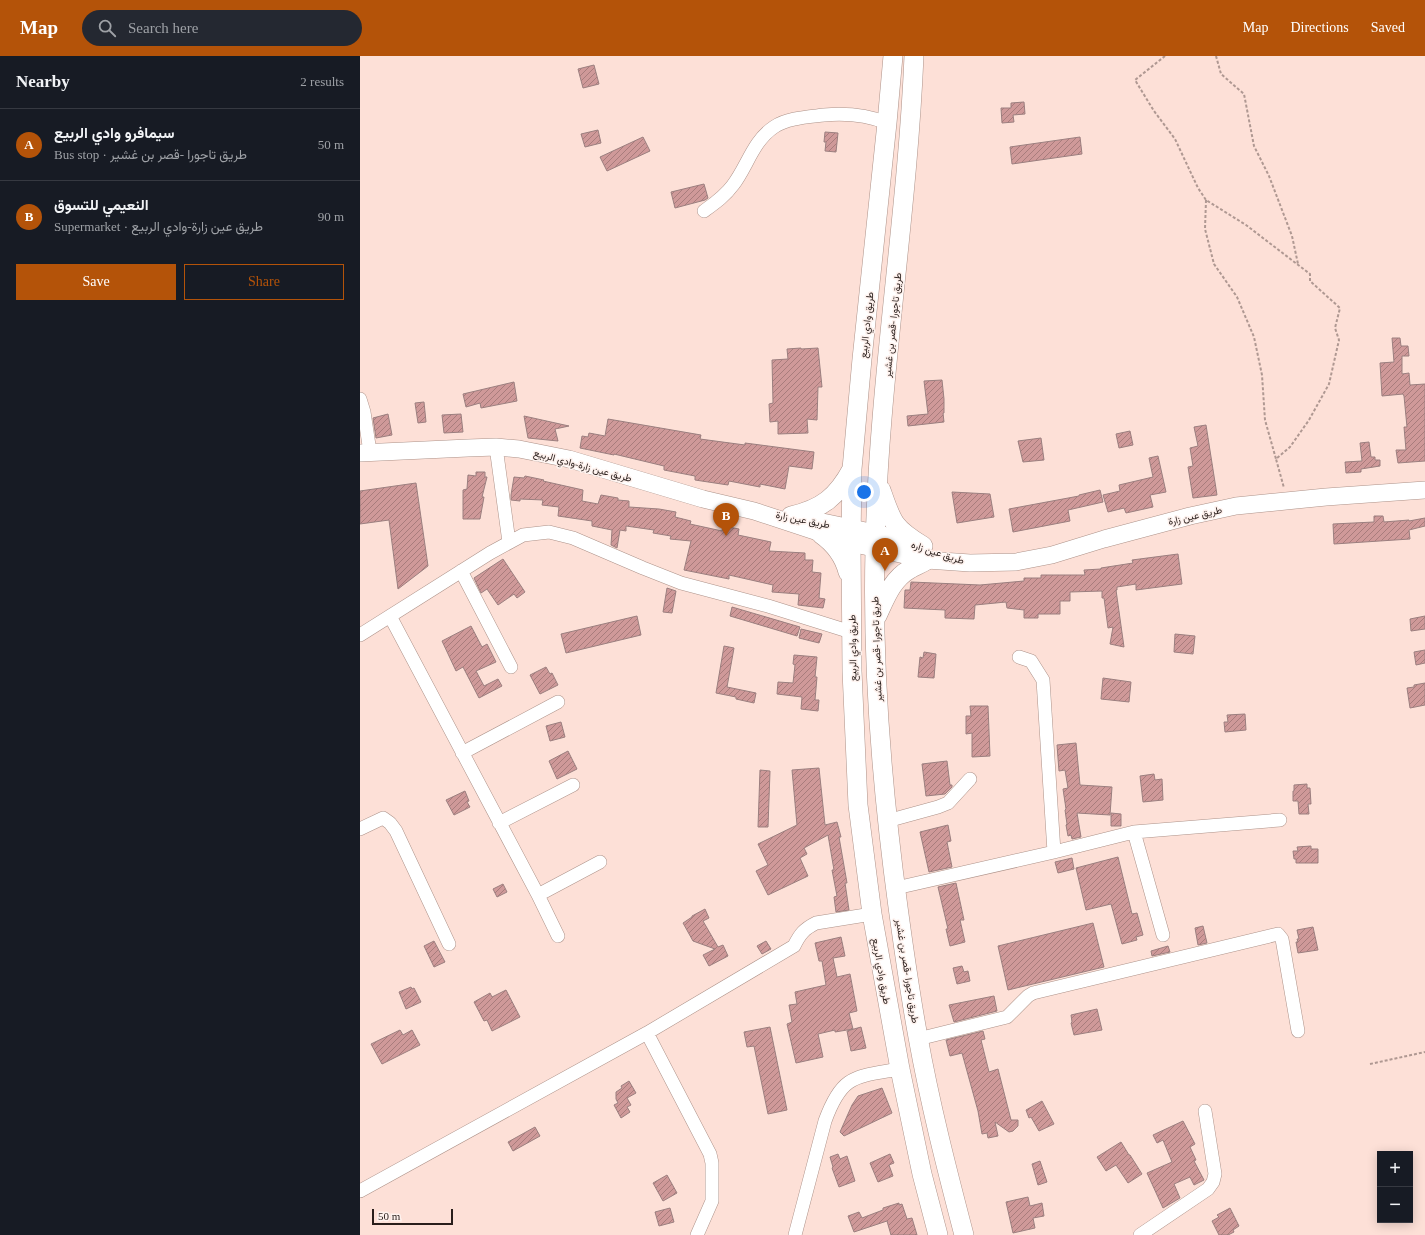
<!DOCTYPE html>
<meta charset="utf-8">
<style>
body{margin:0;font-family:"Times New Roman",Vazirmatn,serif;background:#242831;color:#f1f3f6}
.controls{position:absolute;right:12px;bottom:12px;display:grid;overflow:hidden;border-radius:0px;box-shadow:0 2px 10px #0003}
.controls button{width:36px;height:36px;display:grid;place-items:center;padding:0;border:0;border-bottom:1px solid #363941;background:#171b24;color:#f1f3f6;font:20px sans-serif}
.scale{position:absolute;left:12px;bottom:10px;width:81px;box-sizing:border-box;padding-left:4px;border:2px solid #291e1b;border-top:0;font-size:11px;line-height:14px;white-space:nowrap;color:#291e1b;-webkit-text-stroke:3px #fef2ee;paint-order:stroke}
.you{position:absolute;left:504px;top:436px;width:14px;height:14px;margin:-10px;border:3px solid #fff;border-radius:50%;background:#1a73e8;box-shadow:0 0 0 6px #1a73e833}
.badge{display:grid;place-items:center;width:26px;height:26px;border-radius:50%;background:#b45309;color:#fff;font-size:13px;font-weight:700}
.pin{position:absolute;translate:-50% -33px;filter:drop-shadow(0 1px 2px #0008)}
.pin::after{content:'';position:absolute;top:21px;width:14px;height:12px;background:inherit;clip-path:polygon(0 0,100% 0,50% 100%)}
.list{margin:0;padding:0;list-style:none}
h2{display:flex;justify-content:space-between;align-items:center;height:52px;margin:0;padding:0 16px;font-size:17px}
h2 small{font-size:13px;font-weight:400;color:#9ea1a6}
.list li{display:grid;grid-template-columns:26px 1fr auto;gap:12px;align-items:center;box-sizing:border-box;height:72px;padding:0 16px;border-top:1px solid #363941}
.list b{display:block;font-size:15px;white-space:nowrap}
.list p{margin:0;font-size:13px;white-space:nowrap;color:#9ea1a6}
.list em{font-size:13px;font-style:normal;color:#9ea1a6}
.actions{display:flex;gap:8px;padding:12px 16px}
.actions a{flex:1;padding:9px 0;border:1px solid #b45309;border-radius:0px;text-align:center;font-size:14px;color:#b45309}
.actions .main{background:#b45309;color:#fff}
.icon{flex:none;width:22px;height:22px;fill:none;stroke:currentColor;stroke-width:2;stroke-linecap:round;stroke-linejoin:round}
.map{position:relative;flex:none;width:1065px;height:1179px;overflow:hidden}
header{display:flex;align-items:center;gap:24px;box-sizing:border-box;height:56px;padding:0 20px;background:#b45309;color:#fff}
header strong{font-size:19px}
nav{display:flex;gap:22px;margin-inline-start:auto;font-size:14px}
.search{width:280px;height:36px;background:#242831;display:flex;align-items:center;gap:10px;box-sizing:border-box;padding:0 14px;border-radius:22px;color:#9ea1a6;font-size:15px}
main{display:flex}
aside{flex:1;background:#171b24}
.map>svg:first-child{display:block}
.building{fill:url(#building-hatch);stroke:#9b7f7f}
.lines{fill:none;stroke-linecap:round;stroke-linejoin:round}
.minor-casing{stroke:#ad9289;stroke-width:14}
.major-casing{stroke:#ad9289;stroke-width:18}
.highway-casing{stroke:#ad9289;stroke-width:20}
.path{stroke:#af9892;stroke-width:2;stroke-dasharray:3 2;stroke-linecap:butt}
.minor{stroke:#fff;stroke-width:13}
.major{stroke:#fff;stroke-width:17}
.highway{stroke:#fff;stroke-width:19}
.labels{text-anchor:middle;stroke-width:3;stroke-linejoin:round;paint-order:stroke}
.street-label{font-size:10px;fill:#291e1b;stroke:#fef2ee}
</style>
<header>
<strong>Map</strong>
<div class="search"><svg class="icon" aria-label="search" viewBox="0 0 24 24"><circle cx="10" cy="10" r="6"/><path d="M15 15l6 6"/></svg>Search here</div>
<nav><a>Map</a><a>Directions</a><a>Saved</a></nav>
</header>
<main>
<aside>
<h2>Nearby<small>2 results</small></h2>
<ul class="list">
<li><span class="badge">A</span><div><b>سيمافرو وادي الربيع</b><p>Bus stop · طريق تاجورا -قصر بن غشير</p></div><em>50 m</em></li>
<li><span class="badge">B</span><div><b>النعيمي للتسوق</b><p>Supermarket · طريق عين زارة-وادي الربيع</p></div><em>90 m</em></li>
</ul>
<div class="actions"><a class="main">Save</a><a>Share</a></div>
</aside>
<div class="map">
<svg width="1065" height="1179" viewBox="0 0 1065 1179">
<defs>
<pattern id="building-hatch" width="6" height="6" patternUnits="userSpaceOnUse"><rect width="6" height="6" fill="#cf9999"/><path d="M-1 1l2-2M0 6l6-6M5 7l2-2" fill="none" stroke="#a87c7c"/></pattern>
</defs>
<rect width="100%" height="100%" fill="#fde0d7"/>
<!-- building -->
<path class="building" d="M234,9L239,28L223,32L218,13Z
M664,46L665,58L653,59L654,66L642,67L641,52H651V47Z
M238,74L241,87L225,91L221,78Z
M465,76L478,77L476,96L465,95L466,86H464Z
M283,81L290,95L247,115L240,101Z
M720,81L722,98L652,108L650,91Z
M344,128L348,142L345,144L315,152L311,136Z
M1032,282H1040L1041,290H1048L1049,300H1042V318L1049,317L1050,329L1065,328V405L1038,407L1036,394H1046L1044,371H1047L1044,340L1043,338L1022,340L1020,307L1034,306Z
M441,292V293L458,292L462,331H458L457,364L447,363L448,377L418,378V365L410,366L409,348L413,347L412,304L428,303L427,293Z
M582,324L584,343V357H583L584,366L548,370L547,360L568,358L564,325Z
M154,326L157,345L121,352L120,347L106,351L103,338Z
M64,346L66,366L58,367L55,347Z
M28,358L32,379L16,382L13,362Z
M101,358L103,376L84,377L82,359Z
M164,360L209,370L195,373L198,385L168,382Z
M248,363L341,379L340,383L385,389V387L454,396L452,413L429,410L425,433L400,428V431L369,425L368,429L335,424V420L304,414V410L254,398V399L220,392L222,380L228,381L229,377L245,380Z
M846,369L857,439L833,442L828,411L833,410L830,392L838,390L834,371Z
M770,375L773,389L759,392L756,378Z
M681,382L684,404L663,406L658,385Z
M1009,386L1011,401H1015V404H1020V410L1001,413V416L986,417L985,406L1002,405L1000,387Z
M798,400L806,436L790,439L793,451L766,457L764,452L748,456L743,439L760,435L759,429L793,421L789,402Z
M116,416H125V421H127L122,441H124L120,463H103V434L107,433L108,419L116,420Z
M165,420L184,424L183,425L223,434L222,445L238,448L241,439L258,442V444L269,445V451L299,453L316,456L315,461L331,465L330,468L362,475L363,470L379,473L378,479L411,486L409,495L445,497V504H453L452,516L461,517L459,542L465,543L463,552L438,549L439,538L412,536L413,529L369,519V523L324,514L331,485L310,483L311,480L293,477L294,474L266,470V475L260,474L257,492L251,489L252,474L232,470V465L198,460L199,451L182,449L183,444L160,443V445L151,444V439L154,421L164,422Z
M56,427L68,510L38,533L29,464L0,468V435Z
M740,434L743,446L708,454L710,465L653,476L649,453L719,440V439Z
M592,436L630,438L634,461L597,467Z
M1014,460H1023L1024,466L1049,464V465L1065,462V470L1049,474L1050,483L974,488L973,468L1014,466Z
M818,498L822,528L776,534V528L757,531V534H756L764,591L750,588L753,571L748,572L744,542H742V535L710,536V545H700V558H678V562H664V554L647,552L646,546L615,549L614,563L585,562V554L544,552L545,534H550L551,526L620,529L664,525V522H681V519H725L724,514L741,513V512L773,507L772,504Z
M143,503L165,536L157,542L154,538L138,549L127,533L121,537L114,522Z
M307,532L316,535L312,557L303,556Z
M372,551L440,571L437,580L370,560Z
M277,560L281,579L206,597L201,578Z
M1065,560V573L1051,575L1050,563Z
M111,570L122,591L127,588L136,606L116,615L124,630L138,623L142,630L119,642L103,611L96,615L82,585Z
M441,573L462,578L459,587L439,582Z
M815,578L835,580L833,598L814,596Z
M364,590L374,592L367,631L396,637L394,647L376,643V641L356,637Z
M1065,594V607L1056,609L1054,596Z
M564,596L576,598L574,622L558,621L560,601L563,602Z
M434,599L457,601L455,621H457L455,644H459L458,655L441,653L442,641L417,638L418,626L433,627L435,609L433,608Z
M186,611L190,618L192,617L198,629L180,638L170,619Z
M743,622L771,626L769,646L741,643Z
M1065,627V649L1050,652L1047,632L1054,631V629Z
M610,650H628L630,700L612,701V677L606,678V660H611Z
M885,658L886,674L865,676L864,666H868L867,659Z
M201,666L205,681L190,685L186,670Z
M716,687L720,729L752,731L750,759L717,757L721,781L712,783L711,779L708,780L706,769L707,768L705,754L706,753L703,733L708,732L705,714L699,715L697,689Z
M208,695L217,713L197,723L189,705Z
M587,705L590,729H592V731L585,738L566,740L562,708Z
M459,712L465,769L477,766L481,781H479L487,827H485L489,854L476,856L474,841L477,840L472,814H474L468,779L444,792L447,798L440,802L448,820L408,839L396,815L408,809L398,788L437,769L432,714Z
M400,714L410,715L408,771H398Z
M794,718L795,724L802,723L803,744L783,746L780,720Z
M947,728V732H950L951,748H948L949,758H939L938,745H933V735H934V729Z
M105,735L109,745L107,746L110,751L94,759L86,744Z
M751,757L761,758V770H751Z
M588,769L591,785L587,786L592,811L569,816L560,776Z
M951,790V793H958V807H936V803H934L933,795H938L937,791Z
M758,801L772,858L777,857L783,879L776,881L777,884L762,888L751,848L726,854L716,812Z
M712,802L714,813L698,817L695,806Z
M596,827L604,864H600L605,886L590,890L586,873H588L578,831Z
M143,828L147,836L137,841L133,833Z
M345,853L349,862L343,865L358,891L363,889L368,900L349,910L343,899L355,893L333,885L323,867L332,861V860Z
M733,867L744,911L648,934L638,890Z
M843,870L847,887L838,889L835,872Z
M953,871L958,894L938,897L936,886H938L937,883H939L937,874Z
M481,881L485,900L473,902L477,921L490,918L497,955L489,957L493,973L475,976V974L458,978L463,1001L436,1007L427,968L432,966L429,949L437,948L435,936L466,929L462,905H459L455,887Z
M74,885L85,906L74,911L64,890Z
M406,885L411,893L402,898L397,890Z
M808,890L810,896L792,900L791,895Z
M602,910L604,916L608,915L610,925L597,928L593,912Z
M51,931L52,933L54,932L61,946L46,953L39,936Z
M146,934L160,961L132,975L127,964L124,965L114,946L130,937L132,941Z
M634,940L637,955L594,966L589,949Z
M737,953L742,974L714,979L711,967L712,966L711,959Z
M410,971L427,1054L408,1058L394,990L387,991L384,976Z
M501,971L506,992L491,995L487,975Z
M40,974L43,979L52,974L60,989L22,1008L11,988Z
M623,975L625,983L621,984L629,1016L638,1013L651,1064H658V1070L653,1075L649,1076L635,1066L638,1080L628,1082L627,1077L622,1078L618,1055L602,997L590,1000L586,984Z
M269,1025L276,1037L267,1042L271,1049L267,1051L270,1056L261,1062L254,1049L258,1047L256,1043V1036L262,1032L261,1030Z
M522,1032L532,1057L484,1080L480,1076L492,1049L498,1040Z
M682,1045L694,1068L679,1075L671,1061L669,1062L666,1054Z
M823,1065L835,1088L830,1091L836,1104L834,1105L844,1124L834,1129L830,1121L814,1128L820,1142L803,1152L787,1117L812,1106L803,1084L797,1087L793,1079Z
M175,1071L180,1080L153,1095L148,1086Z
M761,1086L769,1099H770L782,1118L768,1127L756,1109L746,1115L737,1101Z
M478,1098L480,1103L487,1100L495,1125L479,1131L472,1112L473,1111L470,1101Z
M530,1098L534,1107L529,1109L533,1120L518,1126L510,1107Z
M680,1105L687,1126L678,1129L672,1108Z
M307,1119L317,1137L303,1145L293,1127Z
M668,1141L670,1150L682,1147L684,1160L673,1162L675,1172L653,1177L646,1146Z
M539,1147V1149L542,1148L547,1163L552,1162L557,1179H531L527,1165L494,1176L488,1160L499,1156L502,1162L523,1154V1152Z
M310,1152L314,1166L299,1170L295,1156Z
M870,1152L879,1170L873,1174L874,1176L868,1179H859L852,1165L859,1161L857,1159Z"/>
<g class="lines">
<defs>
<path id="minor" d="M344,155C355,147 365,140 373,129C387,111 393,85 414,71C427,62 448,61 464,59C486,57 507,59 527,67
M0,343L4,356L10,396
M136,391L149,486
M101,515L151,611
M30,560L178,839L198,880
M0,579L130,497L163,479L189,476L213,482L283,512L321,527L408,550L491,576
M659,601L671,605L683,624L694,796
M102,697L198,646
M527,765L578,751L588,747L610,723
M139,767L213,729
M0,773L23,762L30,767L36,775L89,888
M774,776L803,879
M536,832L694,796L774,776L920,764
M178,839L240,806
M287,977L350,1098L352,1107V1145L337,1179
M558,983L647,961L668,940L673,937L918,878L922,883L938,975
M0,1135L287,977L434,890C440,878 444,873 456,867L512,858
M435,1179L465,1065C482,1018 495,1021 540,1013
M780,1179L848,1133L853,1126L855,1118L845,1055"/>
<path id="major" d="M0,397L108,392L136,391L159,393L209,403L343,443L394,455L491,487L567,504L610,507L656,506L692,499L744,483L830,460L876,450L966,441L1065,434
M453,464L515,477L558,488"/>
<path id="highway" d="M533,0L527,67L502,303L492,413L491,487L492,615L498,749L512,858L540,1013L562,1118L578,1179
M554,0C547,165 518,329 515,494C512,614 522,733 538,851C544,895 550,938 558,981C570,1048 587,1114 604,1179
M521,434C532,466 533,472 563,490
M431,460C462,453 477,441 492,413
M461,478C475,488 484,500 488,516
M517,560C525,543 532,523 550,513C555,510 561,508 567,504"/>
</defs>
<!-- minor casing -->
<use href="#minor" class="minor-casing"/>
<!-- major casing -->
<use href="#major" class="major-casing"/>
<!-- highway casing -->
<use href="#highway" class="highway-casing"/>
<!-- path -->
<path class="path" d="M805,0L775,24L794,55L815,83L838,132L846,144L886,169L950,218V225L980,252L975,272L979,284L969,328L949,364L930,391L916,403L924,432
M856,0L861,18L884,38L894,90L909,120L932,180L938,208
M846,144L845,173L854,208L877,241L894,281L902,319L905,364L916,403
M1010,1008L1065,996"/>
<!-- minor -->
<use href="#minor" class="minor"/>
<!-- major -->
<use href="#major" class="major"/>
<!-- highway -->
<use href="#highway" class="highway"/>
</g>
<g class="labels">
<!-- street labels -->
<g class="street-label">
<text transform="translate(506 269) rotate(-84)" y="4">طريق وادي الربيع</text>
<text transform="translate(532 269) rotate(-84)" y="4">طريق تاجورا -قصر بن غشير</text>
<text transform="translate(223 409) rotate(15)" y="4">طريق عين زارة-وادي الربيع</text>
<text transform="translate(835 459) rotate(-13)" y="4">طريق عين زارة</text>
<text transform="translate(443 463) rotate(11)" y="4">طريق عين زارة</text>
<text transform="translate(578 496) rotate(18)" y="4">طريق عين زاره</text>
<text transform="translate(492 592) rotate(-91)" y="4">طريق وادي الربيع</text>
<text transform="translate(516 593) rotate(-92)" y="4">طريق تاجورا -قصر بن غشير</text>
<text transform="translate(522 915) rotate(80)" y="4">طريق وادي الربيع</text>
<text transform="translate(548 915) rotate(81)" y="4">طريق تاجورا -قصر بن غشير</text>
</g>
</g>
</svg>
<div class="controls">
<button>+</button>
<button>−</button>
</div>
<div class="scale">50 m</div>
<div class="you"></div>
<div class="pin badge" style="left:525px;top:515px">A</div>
<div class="pin badge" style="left:366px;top:480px">B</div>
</div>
</main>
